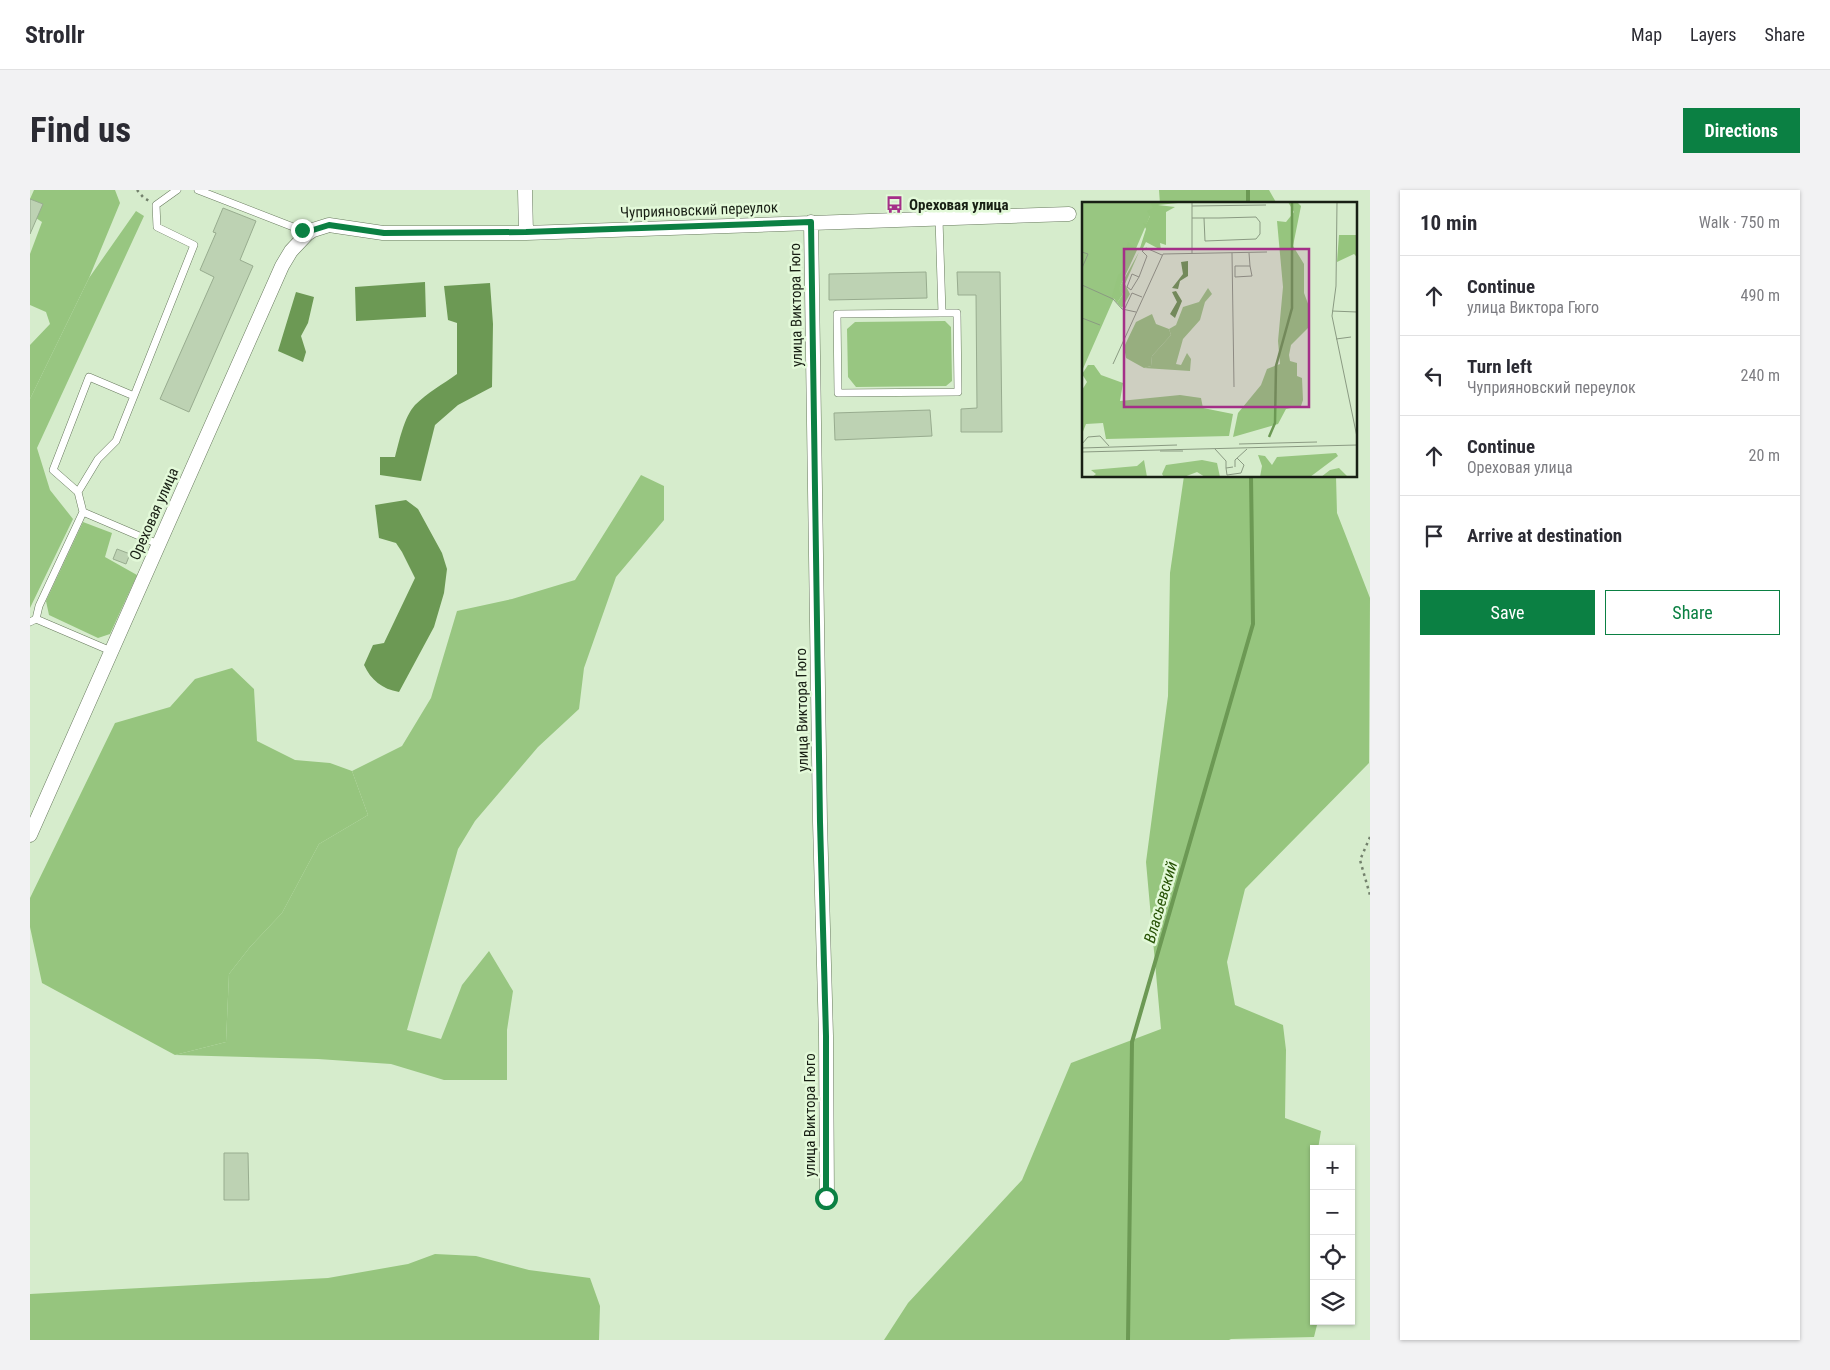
<!DOCTYPE html>
<meta charset="utf-8">
<style>
body{margin:0;font-family:"Roboto Condensed",sans-serif;background:#f2f2f3;color:#2b2b33}
.controls{position:absolute;right:15px;bottom:15px;display:grid;overflow:hidden;border-radius:0px;box-shadow:0 1px 4px #0004}
.controls button{width:45px;height:45px;display:grid;place-items:center;padding:0;border:0;border-bottom:1px solid #e1e1e2;background:#fff;color:#2b2b33;font:25px sans-serif}
.stop{position:absolute;width:15px;height:15px;margin:-11px;border:4px solid #0b8043;border-radius:50%;background:#fff}
.stop.end{background:#0b8043;border-color:#fff;box-shadow:0 1px 5px #0008}
.list{margin:0;padding:0;list-style:none}
h2{display:flex;justify-content:space-between;align-items:center;height:65px;margin:0;padding:0 20px;font-size:21px}
h2 small{font-size:16px;font-weight:400;color:#7c7c81}
.list li{display:grid;grid-template-columns:32px 1fr auto;gap:15px;align-items:center;box-sizing:border-box;height:80px;padding:0 20px;border-top:1px solid #e1e1e2}
.list b{display:block;font-size:19px;white-space:nowrap}
.list p{margin:0;font-size:16px;white-space:nowrap;color:#7c7c81}
.list em{font-size:16px;font-style:normal;color:#7c7c81}
.actions{display:flex;gap:10px;padding:15px 20px}
.actions a{flex:1;padding:11px 0;border:1px solid #0b8043;border-radius:0px;text-align:center;font-size:18px;color:#0b8043}
.actions .main{background:#0b8043;color:#fff}
.icon{flex:none;width:28px;height:28px;fill:none;stroke:currentColor;stroke-width:2;stroke-linecap:round;stroke-linejoin:round}
.map{position:relative;flex:none;width:1340px;height:1150px;overflow:hidden;border-radius:0px}
header{display:flex;align-items:center;gap:30px;box-sizing:border-box;height:70px;padding:0 25px;background:#fff;border-bottom:1px solid #e1e1e2}
header strong{font-size:24px}
nav{display:flex;gap:28px;margin-inline-start:auto;font-size:18px}
.intro{display:flex;align-items:center;justify-content:space-between;box-sizing:border-box;height:120px;padding:0 30px}
h1{margin:0;font-size:35px}
.button{padding:12px 22px;border-radius:0px;background:#0b8043;color:#fff;font-size:18px;font-weight:700}
main{display:flex;gap:30px;padding:0 30px}
aside{flex:1;background:#fff;border-radius:0px;box-shadow:0 1px 4px #0004}
.map>svg:first-child{display:block}
.green{fill:#98c681}
.forest{fill:#96c57e}
.water{fill:#6c9954}
.lines{fill:none;stroke-linecap:round;stroke-linejoin:round}
.stream{stroke:#6c9954;stroke-width:4}
.building{fill:#bdd2b3;stroke:#98ac8f}
.service-casing{stroke:#687a5e;stroke-width:8}
.minor-casing{stroke:#687a5e;stroke-width:15}
.path{stroke:#73816c;stroke-width:2.5;stroke-dasharray:2.5 4;stroke-linecap:butt}
.service{stroke:#fff;stroke-width:7}
.minor{stroke:#fff;stroke-width:14}
.route{stroke:#0b8043;stroke-width:6}
.labels{text-anchor:middle;stroke-width:5;stroke-linejoin:round;paint-order:stroke}
.poi-label{font-size:15px;font-weight:bold;fill:#181f14;stroke:#e3f9d9;text-anchor:start}
.street-label{font-size:15px;fill:#181f14;stroke:#e3f9d9}
.water-label{font-size:16px;font-style:italic;fill:#275205;stroke:#e3f9d9}
.inset-river{fill:none;stroke:#6c9954;stroke-width:2.5}
.inset-road{fill:none;stroke:#8a9a82;stroke-width:1}
.view{fill:#a42f88;fill-opacity:0.15;stroke:#a42f88;stroke-width:2.5}
.inset-edge{fill:none;stroke:#181f14;stroke-width:2.5}
</style>
<header>
<strong>Strollr</strong>
<nav><a>Map</a><a>Layers</a><a>Share</a></nav>
</header>
<div class="intro"><h1>Find us</h1><a class="button">Directions</a></div>
<main>
<div class="map">
<svg width="1340" height="1150" viewBox="0 0 1340 1150">
<rect width="100%" height="100%" fill="#d6eccc"/>
<!-- green -->
<path class="green" d="M106,21L114,26L7,258L20,300L43,329L0,418V209L59,88Z
M915,131L921,137L922,191L916,196L826,197L818,187L817,139L825,132Z
M611,285L634,296V330L586,387L554,478L549,519L508,557L445,631L428,659L377,840L411,849L432,795L459,761L483,801L477,840V890H414L361,874L288,869L145,865L196,852L199,784L220,757L252,723L289,654L338,625L322,581L372,556L401,508L427,421L482,409L545,390Z"/>
<!-- forest -->
<path class="forest" d="M4,0H85L90,13L59,88L0,209V155L20,134L16,122L0,115V64L12,32L0,24V9Z
M1129,0H1239L1247,14H1130Z
M1154,286H1306L1307,323L1340,408L1339,573L1215,699L1197,772L1205,815L1253,835L1256,860L1255,928L1291,941L1288,959H1284V1131H1288L1284,1147L1201,1149L1199,1150H854L878,1113L992,990L1041,873L1131,839L1116,672L1138,506L1140,383Z
M53,332L82,343L75,367L107,385L80,444L68,448L19,425L16,411Z
M202,478L224,499L227,551L265,570L300,573L322,581L338,625L289,654L252,723L220,757L199,784L196,852L145,865L12,793L0,737V708L85,533L140,517L165,489Z
M405,1064L446,1066L499,1080L560,1088L570,1116L569,1150H0V1104L298,1088L378,1074Z"/>
<!-- water -->
<path class="water" d="M395,92L396,127L326,131L325,97Z
M460,93L463,134L462,197L428,215L405,235L391,291L350,285V267H365C369,252 374,227 385,215C397,203 413,194 427,184V133L418,130L414,96Z
M266,102L284,107L278,133L271,146L276,162L273,172L248,161Z
M376,310L388,319L412,363L417,379L414,403L404,437L369,502C352,499 341,490 334,475L343,455L354,453L385,388L372,362L366,353L349,348L345,315Z"/>
<g class="lines">
<!-- stream -->
<path class="stream" d="M1218,0V14
M1098,1150L1102,852L1223,434L1221,286"/>
</g>
<!-- building -->
<path class="building" d="M0,9L13,14L0,44Z
M193,18L226,31L210,70L223,76L159,222L130,209L184,87L170,80L186,43L183,42Z
M896,82L897,108L799,110V84Z
M927,82H970L972,242H931V219L947,218L946,105H928Z
M900,220L902,246L805,250L804,223Z
M87,359L100,364L96,374L83,369Z
M194,963H218L219,1010H194Z"/>
<g class="lines">
<defs>
<path id="service" d="M168,0L271,40L277,44
M909,29L912,123L807,124L808,203L928,202L927,123H912
M48,302L23,280L59,187L104,206L164,55L127,37L126,15L147,0
M53,322L48,302L68,269L86,251L104,206
M6,429L9,416L53,322L128,354
M0,432L6,429L81,461"/>
<path id="minor" d="M495,0L496,43
M781,32L790,632L796,846L797,1008
M0,645L252,76L261,61L277,44L283,40L299,35L353,43H496L1039,24"/>
</defs>
<!-- service casing -->
<use href="#service" class="service-casing"/>
<!-- minor casing -->
<use href="#minor" class="minor-casing"/>
<!-- path -->
<path class="path" d="M107,0L113,7L119,11
M1340,647L1330,670L1340,705"/>
<!-- service -->
<use href="#service" class="service"/>
<!-- minor -->
<use href="#minor" class="minor"/>
</g>
<g class="lines">
<!-- route -->
<path class="route" d="M272,40L277,44L283,40L299,35L354,43L496,42L781,32L790,632L796,846V1008"/>
</g>
<!-- icons -->
<defs>
<symbol id="bus-bare" viewBox="-9 -9 18 18"><path d="M-5-6H5V4H4V6H2V4H-2V6H-4V4H-5ZM-3.5-4V0h7V-4ZM-3.5 1.2v1.5H-2V1.2ZM2 1.2v1.5H3.5V1.2Z" fill="#a42f88" stroke="#e3f9d9" stroke-width="2.5" paint-order="stroke"/></symbol>
</defs>
<g fill-rule="evenodd">
<use href="#bus-bare" x="852" y="2" width="25" height="25"/>
</g>
<g class="labels">
<!-- poi labels -->
<g class="poi-label">
<text x="879" y="20">Ореховая улица</text>
</g>
<!-- street labels -->
<g class="street-label">
<text transform="translate(669 20) rotate(-2)" y="5">Чуприяновский переулок</text>
<text transform="translate(766 115) rotate(-91)" y="5">улица Виктора Гюго</text>
<text transform="translate(124 324) rotate(-66)" y="5">Ореховая улица</text>
<text transform="translate(772 520) rotate(-91)" y="5">улица Виктора Гюго</text>
<text transform="translate(780 925) rotate(-90)" y="5">улица Виктора Гюго</text>
</g>
<!-- water labels -->
<g class="water-label">
<text transform="translate(1130 712) rotate(-74)" y="6">Власьевский</text>
</g>
</g>
<!-- overview -->
<g transform="translate(1052 12)">
<rect width="275" height="275" fill="#d6eccc"/>
<path d="M0,0H74L37,86L57,50L43,82L48,92L40,106L35,101L41,92L36,87L0,169ZM126,86L130,92L123,100L118,118L101,137L94,162L99,163L105,151L109,157L108,169L62,166L69,164L70,154L89,133L87,127L94,123L101,105L117,100ZM62,258L65,275H10L14,272L9,268L55,264ZM120,258L135,261L138,275H123L115,270L102,275H82L80,272L84,263ZM257,266L266,275H239L248,268Z" fill="#98c681"/>
<path d="M68,0H106L76,3L93,5L84,10V43L78,41L79,48L64,40L60,48L58,46L64,27L61,21L64,22L68,14L65,9L71,6ZM206,0H215L219,4L211,44L222,62V91L228,107L227,125L209,143L207,153L208,159L215,161V174L220,176L221,198L219,204L204,207L196,222L151,235L156,211L179,183L185,167L198,162L196,139L201,85L195,19L204,20L212,10ZM257,33H275V55L272,52L255,60ZM46,40L55,48L37,87L41,92L35,101L30,94L36,73L45,65L40,61ZM70,112L74,122L87,127L89,133L70,154L69,164L62,166L44,156L42,145L54,120ZM6,163H12L19,173L41,181L38,199L98,193L119,196L121,206L151,212L147,234L24,237L21,221L4,222L0,232V188L5,180L0,172ZM254,251L256,254L228,275H178L180,264L176,253L183,254L190,263L195,255Z" fill="#96c57e"/>
<path d="M106,59V74L98,79L96,87L90,86L101,72L99,60ZM94,89L100,99L93,116L88,112L95,100L90,90Z" fill="#6c9954"/>
<path class="inset-river" d="M187,235L193,221L194,164L210,106V0"/>
<path class="inset-road" d="M110,0V52M255,0L254,84L250,114L275,235M110,4L184,3M110,16H137L174,15L178,20V32L174,37L123,39L122,16M0,50L6,52L0,66M150,51L152,185M167,51L168,64H153V75L170,74L168,64M0,83L31,97L40,107L54,110M49,88L45,85L50,72L57,75L65,54L60,49L64,46L80,53M49,88L57,75M43,106L50,91L60,95M250,109L275,110M0,116L18,123M254,137L269,135M31,162L81,52L185,50M0,242L6,235L18,234L27,244M157,242L235,240M0,246L95,243M133,247L144,259V266L151,265M78,249H101M0,250L275,243M153,265V258L165,247M144,266L145,273L159,271L162,263L155,256"/>
<path class="view" d="M42,47H227V205H42Z"/>
<rect width="275" height="275" class="inset-edge"/>
</g>
</svg>
<div class="controls">
<button>+</button>
<button>−</button>
<button><svg class="icon" aria-label="locate" viewBox="0 0 24 24"><circle cx="12" cy="12" r="6"/><path d="M12 2v4M12 18v4M2 12h4M18 12h4"/></svg></button>
<button><svg class="icon" aria-label="layers" viewBox="0 0 24 24"><path d="M12 4l9 5-9 5-9-5zM3 14l9 5 9-5"/></svg></button>
</div>
<div class="stop" style="left:796px;top:1008px"></div>
<div class="stop end" style="left:272px;top:40px"></div>
</div>
<aside>
<h2>10 min<small>Walk · 750 m</small></h2>
<ul class="list">
<li><svg class="icon" aria-label="ahead" viewBox="0 0 24 24"><path d="M12 20V5M6 11l6-6 6 6"/></svg><div><b>Continue</b><p>улица Виктора Гюго</p></div><em>490 m</em></li>
<li><svg class="icon" aria-label="left" viewBox="0 0 24 24"><path d="M17 20v-9H6M10 6l-5 5 5 5"/></svg><div><b>Turn left</b><p>Чуприяновский переулок</p></div><em>240 m</em></li>
<li><svg class="icon" aria-label="ahead" viewBox="0 0 24 24"><path d="M12 20V5M6 11l6-6 6 6"/></svg><div><b>Continue</b><p>Ореховая улица</p></div><em>20 m</em></li>
<li><svg class="icon" aria-label="arrive" viewBox="0 0 24 24"><path d="M6 21V4h12l-3 4 3 4H6"/></svg><div><b>Arrive at destination</b></div></li>
</ul>
<div class="actions"><a class="main">Save</a><a>Share</a></div>
</aside>
</main>
